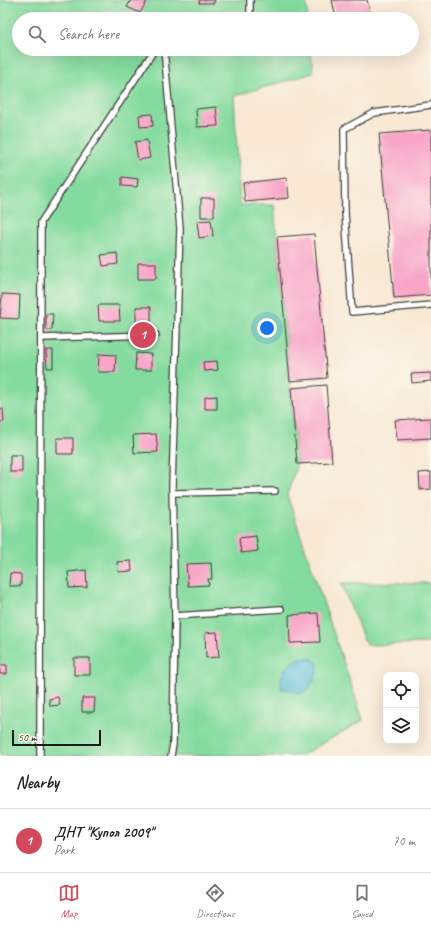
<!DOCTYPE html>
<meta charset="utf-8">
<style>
body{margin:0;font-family:Caveat,sans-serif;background:#f6f6f6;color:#222}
.controls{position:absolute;right:12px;bottom:12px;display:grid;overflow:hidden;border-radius:8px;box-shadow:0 4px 16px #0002}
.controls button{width:36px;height:36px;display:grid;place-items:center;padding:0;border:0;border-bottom:1px solid #e0e0e0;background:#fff;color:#222;font:20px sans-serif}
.scale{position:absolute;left:12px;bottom:10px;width:89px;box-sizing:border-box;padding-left:4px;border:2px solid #1c1c1c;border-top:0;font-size:11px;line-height:14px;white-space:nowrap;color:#1c1c1c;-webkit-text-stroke:3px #fbf7ec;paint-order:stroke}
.you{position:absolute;left:267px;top:328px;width:14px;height:14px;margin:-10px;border:3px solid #fff;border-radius:50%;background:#1a73e8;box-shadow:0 0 0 6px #1a73e833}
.badge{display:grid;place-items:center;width:26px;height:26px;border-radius:50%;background:#d1495b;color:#fff;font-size:13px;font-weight:700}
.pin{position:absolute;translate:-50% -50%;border:2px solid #fff;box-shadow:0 1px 4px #0006}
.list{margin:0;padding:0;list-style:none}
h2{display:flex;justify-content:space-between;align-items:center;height:52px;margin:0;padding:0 16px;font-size:17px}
h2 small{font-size:13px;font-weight:400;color:#767676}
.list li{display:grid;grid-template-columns:26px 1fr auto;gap:12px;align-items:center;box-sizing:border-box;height:64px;padding:0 16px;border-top:1px solid #e0e0e0}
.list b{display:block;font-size:15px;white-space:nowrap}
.list p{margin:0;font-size:13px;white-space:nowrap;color:#767676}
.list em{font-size:13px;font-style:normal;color:#767676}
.icon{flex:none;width:22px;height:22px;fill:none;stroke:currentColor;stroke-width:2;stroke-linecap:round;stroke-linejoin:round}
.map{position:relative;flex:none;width:431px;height:756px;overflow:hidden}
.search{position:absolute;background:#fff;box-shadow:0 4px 16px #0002;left:12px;right:12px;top:12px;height:44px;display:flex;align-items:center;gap:10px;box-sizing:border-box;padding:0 14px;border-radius:22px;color:#767676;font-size:15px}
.sheet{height:116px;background:#fff}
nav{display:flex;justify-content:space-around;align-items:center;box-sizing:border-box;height:56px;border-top:1px solid #e0e0e0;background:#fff;font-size:11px;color:#767676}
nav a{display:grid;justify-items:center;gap:2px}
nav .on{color:#d1495b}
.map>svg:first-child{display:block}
.green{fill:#84db9f;stroke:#507c5e}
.water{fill:#5dbddb;stroke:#3c6c7c}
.building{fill:#f8a5c8}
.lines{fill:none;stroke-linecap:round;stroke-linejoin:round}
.service-casing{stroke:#3d3b38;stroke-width:8}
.service{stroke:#fff;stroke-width:5.5}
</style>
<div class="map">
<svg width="431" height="756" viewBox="0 0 431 756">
<rect width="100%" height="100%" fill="#fbf7ec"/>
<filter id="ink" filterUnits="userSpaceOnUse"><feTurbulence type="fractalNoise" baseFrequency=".025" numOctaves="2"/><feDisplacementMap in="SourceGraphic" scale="8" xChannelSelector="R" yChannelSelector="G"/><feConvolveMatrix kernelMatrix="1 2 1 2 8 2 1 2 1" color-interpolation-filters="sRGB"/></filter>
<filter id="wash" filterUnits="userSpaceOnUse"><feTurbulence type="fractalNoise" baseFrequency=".012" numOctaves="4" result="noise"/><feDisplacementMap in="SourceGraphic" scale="16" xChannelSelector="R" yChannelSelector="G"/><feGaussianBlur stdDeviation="0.9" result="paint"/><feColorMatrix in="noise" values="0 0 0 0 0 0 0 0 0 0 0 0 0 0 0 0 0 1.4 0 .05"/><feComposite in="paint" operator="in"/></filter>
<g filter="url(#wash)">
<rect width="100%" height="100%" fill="#f8e8d4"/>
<!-- green -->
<path class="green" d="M0,0H306L308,19H19V49H311L313,73L234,96L240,205H274L297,464L287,495L363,720L301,756H0Z
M341,583H431V643L366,645Z"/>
<!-- water -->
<path class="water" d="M299,658H310L317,662L318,670L309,689L301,693L281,688C280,671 285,667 299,658Z"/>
<g id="blocks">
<!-- building -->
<path class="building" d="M131,0L147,1L140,13L127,7Z
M199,0H215L214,3H199Z
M332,0H367L372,19H336Z
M216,107L218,126L197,127L196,109Z
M152,114L153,126L140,127L139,115Z
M431,130V295L394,298L379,134Z
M147,140L150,158L138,160L135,142Z
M122,177L138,179L137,187L122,186Z
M287,178L289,198L245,202L243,183Z
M201,198H214V217H201Z
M211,220L213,236L199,238L197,221Z
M314,234L327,378L290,381L277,237Z
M117,253L118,264L103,266L101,255Z
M138,263H156V279H138Z
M2,294L20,295L19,319L0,318Z
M98,305H119L120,321H99Z
M136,307H151V325L136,326Z
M46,314H53L52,330H46Z
M46,350H53V368H47Z
M136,353L151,354V370H135Z
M99,354L116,355L115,372H98Z
M217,361L218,370L204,371L203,362Z
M431,373V381L412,383L411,374Z
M326,385L332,462L297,464L291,388Z
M217,396V409H205V397Z
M0,409H3L4,422H0Z
M431,418V438L397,440L395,420Z
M156,434L158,452L134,453L133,435Z
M57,438H73V454H57Z
M10,455H22V472H10Z
M431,472V489L420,490L419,473Z
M256,536L258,551L241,553L239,538Z
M131,561L132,571L118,572L117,562Z
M211,563L212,579H208L209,585L188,586L186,564Z
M86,570L87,587L69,588L68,572Z
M10,573L21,574V586H9Z
M318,613L320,642L290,643L289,615Z
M217,632L219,657L206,658L205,633Z
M74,658H90V675H74Z
M0,665H7V674H0Z
M58,697L60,705L50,706L49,699Z
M82,698H95L94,712H82Z"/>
</g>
</g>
<g filter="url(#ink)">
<use href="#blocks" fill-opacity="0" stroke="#3d3b38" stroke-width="1"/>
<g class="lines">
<defs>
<path id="service" d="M250,0V19
M164,49L180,228L172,486L175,616L173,744L171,756
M431,105L374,113L344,129L345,213L352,312L431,305
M41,338L156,335
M173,493L275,491
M175,616L281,609
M40,756L41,222L155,49"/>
</defs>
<!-- service casing -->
<use href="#service" class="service-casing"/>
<!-- service -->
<use href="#service" class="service"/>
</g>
</g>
</svg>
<div class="controls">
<button><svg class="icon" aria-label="locate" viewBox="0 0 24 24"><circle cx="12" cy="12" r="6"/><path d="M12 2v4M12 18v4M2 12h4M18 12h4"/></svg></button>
<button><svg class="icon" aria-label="layers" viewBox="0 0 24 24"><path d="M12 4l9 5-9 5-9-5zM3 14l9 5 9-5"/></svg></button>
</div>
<div class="scale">50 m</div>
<div class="you"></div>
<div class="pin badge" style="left:143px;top:335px">1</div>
<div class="search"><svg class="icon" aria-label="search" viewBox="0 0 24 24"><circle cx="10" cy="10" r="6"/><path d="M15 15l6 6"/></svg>Search here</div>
</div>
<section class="sheet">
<h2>Nearby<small></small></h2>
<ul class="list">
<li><span class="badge">1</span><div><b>ДНТ &quot;Купол 2009&quot;</b><p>Park</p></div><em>70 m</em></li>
</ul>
</section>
<nav>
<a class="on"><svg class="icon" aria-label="map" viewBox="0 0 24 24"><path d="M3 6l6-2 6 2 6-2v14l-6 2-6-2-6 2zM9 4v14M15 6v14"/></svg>Map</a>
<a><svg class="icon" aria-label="directions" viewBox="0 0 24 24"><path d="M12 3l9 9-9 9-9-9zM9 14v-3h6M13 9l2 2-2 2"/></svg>Directions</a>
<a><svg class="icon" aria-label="saved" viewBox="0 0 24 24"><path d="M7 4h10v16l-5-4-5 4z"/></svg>Saved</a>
</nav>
